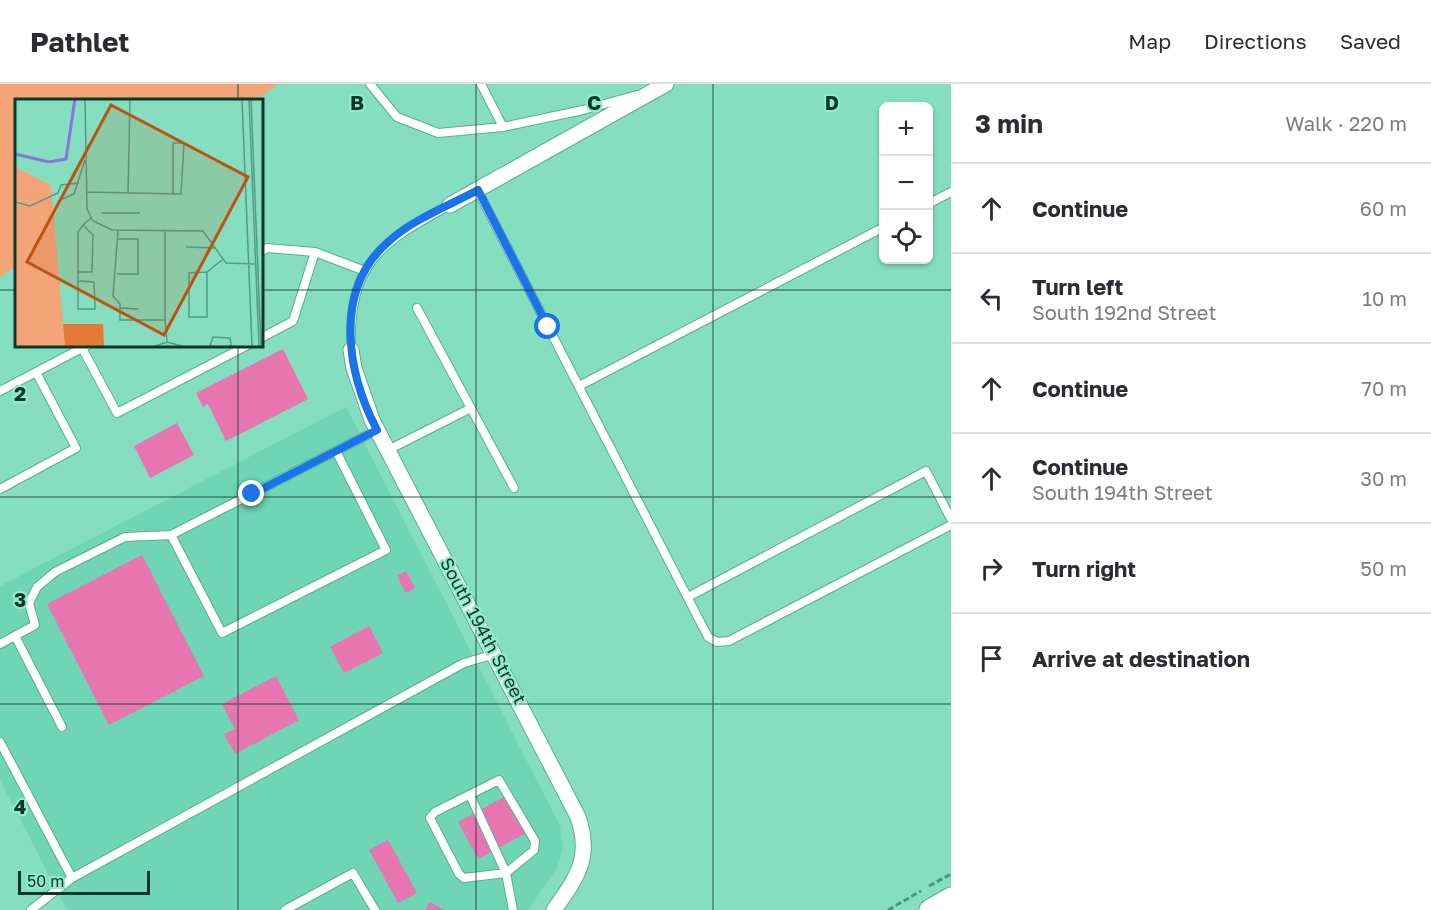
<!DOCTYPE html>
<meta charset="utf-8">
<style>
body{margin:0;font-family:"Golos Text",sans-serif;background:#f2f2f3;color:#2b2b33}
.controls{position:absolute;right:18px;top:18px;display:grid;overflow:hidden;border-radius:9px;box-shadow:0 2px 4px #0004}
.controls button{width:54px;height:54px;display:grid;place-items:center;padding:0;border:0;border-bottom:2px solid #e1e1e2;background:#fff;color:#2b2b33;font:30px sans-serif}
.scale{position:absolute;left:18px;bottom:15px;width:132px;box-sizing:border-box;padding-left:6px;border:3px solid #0f362a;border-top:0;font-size:16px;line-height:21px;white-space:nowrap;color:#0f362a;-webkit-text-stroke:4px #91ebcc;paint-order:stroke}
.stop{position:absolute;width:18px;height:18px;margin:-14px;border:4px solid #1a73e8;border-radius:50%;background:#fff}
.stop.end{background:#1a73e8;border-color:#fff;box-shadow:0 2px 6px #0008}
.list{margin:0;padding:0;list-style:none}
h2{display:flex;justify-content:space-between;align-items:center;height:78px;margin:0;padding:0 24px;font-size:26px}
h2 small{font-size:20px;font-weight:400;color:#7c7c81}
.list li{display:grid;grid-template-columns:39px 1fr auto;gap:18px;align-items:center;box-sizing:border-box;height:90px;padding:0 24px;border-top:2px solid #e1e1e2}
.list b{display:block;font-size:22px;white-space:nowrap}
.list p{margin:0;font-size:20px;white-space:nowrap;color:#7c7c81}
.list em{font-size:20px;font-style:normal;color:#7c7c81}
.icon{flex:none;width:33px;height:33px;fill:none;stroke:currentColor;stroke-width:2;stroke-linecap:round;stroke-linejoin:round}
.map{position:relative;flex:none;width:951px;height:826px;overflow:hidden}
header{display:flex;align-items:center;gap:36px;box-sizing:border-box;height:84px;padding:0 30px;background:#fff;border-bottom:2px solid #e1e1e2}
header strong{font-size:28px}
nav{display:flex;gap:33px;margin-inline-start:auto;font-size:21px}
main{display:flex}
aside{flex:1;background:#fff}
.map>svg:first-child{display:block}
.built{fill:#6fd5b4}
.green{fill:#f3a579}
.building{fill:#e775af}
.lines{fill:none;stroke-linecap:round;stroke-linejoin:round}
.service-casing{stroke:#55af92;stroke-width:10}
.minor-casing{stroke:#55af92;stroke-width:17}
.secondary-casing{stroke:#55af92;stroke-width:23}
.path{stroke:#4f917b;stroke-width:3;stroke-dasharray:6 3;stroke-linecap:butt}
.service{stroke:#fff;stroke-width:8}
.minor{stroke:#fff;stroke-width:15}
.secondary{stroke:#fff;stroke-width:21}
.route{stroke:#1a73e8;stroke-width:8}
.grid{fill:none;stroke:#0f362a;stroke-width:1.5;stroke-opacity:0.55}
.labels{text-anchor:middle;stroke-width:4.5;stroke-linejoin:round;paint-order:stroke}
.street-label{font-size:18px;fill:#0f362a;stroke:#91ebcc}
.inset-river{fill:none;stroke:#8974de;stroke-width:3}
.inset-road{fill:none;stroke:#559b83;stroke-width:1.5}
.view{fill:#bd5212;fill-opacity:0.15;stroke:#bd5212;stroke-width:3}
.inset-edge{fill:none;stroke:#0f362a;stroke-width:3}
.grid-label{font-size:20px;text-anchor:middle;font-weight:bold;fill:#0f362a;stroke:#91ebcc;stroke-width:4.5;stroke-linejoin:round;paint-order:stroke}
</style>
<header>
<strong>Pathlet</strong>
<nav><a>Map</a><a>Directions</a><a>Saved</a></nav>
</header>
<main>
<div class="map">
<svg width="951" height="826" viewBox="0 0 951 826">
<rect width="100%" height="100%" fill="#84debf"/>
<!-- built -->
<path class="built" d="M346,323L560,742L563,764L558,782L528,826H67L0,696V502Z"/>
<!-- green -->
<path class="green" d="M0,0H278L256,16H16V182L0,193Z"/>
<!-- building -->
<path class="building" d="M283,265L308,315L226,357L208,320L203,323L196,309Z
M177,339L194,371L150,394L134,362Z
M142,471L204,592L109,641L47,520Z
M406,487L415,504L406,509L397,492Z
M369,542L383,569L344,589L330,563Z
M276,592L299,636L235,670L224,650L235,645L222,620Z
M506,712L526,749L478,775L458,738Z
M388,756L417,809L398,819L369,766Z
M430,818L444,826H425Z"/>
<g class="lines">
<defs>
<path id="service" d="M370,0L397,33L438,49L503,43L583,26L637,11
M481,0L503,43
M478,107L708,553L717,558L729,557L951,441
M928,120L951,108
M261,168L267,164L315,168L365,187
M417,224L514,404
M261,254L293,237L315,168
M88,261L82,264L117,329L248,261
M351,266C348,179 380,159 450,121
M579,302L884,143
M0,307L82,264
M388,366L471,324
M0,405L76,364L36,288
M171,451L222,549L386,466L336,367
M688,513L926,387L951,435
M15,552L62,643
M0,560L35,541L29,519L37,503L55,488L125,453L171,451L377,346
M0,658L72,794L464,579L495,570
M499,696L535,757L534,766L506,789L464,794L459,790L430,734L435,728Z
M470,711L506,789L513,826
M31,826L72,794
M285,826L353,789L375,826"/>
<path id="minor" d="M450,121L666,0
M351,266L354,284L372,336L578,733C592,774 577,793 554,826"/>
<path id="secondary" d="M930,826L951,814"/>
</defs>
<!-- service casing -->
<use href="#service" class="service-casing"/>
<!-- minor casing -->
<use href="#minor" class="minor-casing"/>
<!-- secondary casing -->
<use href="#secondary" class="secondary-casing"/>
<!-- path -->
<path class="path" d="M929,802L951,790
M888,826L921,807"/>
<!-- service -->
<use href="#service" class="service"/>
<!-- minor -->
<use href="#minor" class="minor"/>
<!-- secondary -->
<use href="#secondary" class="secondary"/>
</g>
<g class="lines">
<!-- route -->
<path class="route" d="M252,410L377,346C347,289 333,207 387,159C411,136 448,122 478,106L548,243"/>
</g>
<!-- grid -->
<path class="grid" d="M238,0V16M476,0V826M713,0V826M0,206H16M261,206H951M238,261V826M0,413H951M0,620H951"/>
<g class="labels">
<!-- street labels -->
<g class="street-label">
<text transform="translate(483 547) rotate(62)" y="6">South 194th Street</text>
</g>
</g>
<!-- overview -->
<g transform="translate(15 15)">
<rect width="248" height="248" fill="#84debf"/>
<path d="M0,68L36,86L50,247H0Z" fill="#f3a579"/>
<path d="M48,225H88L89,247H50Z" fill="#e57a34"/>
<path class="inset-river" d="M0,55L34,63L51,60L60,0"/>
<path class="inset-road" d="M70,0L72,110L78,122L97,131L188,132L211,164L241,165M227,0L237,247M234,0L244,247M236,0L246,247M72,93L166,95L169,44H158V94M113,94L115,0M43,102L59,95L70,61M0,103L15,107L43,94L46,86L64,84M86,114H125M68,126L78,136L77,173H63V133L68,126L76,119M103,131L98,197L105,205V221H150V131M171,148L201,149M192,173V218H174V174L192,173L207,161M102,175H123V140H103M63,182L79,183L80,210H63V173M105,209L124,210M150,221L152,243M140,247L152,243L167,247M195,247L198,238L215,239L216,247"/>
<path class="view" d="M96,6L233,78L149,236L12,163Z"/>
<rect width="248" height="248" class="inset-edge"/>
</g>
<g class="grid-label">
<text x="357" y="26">B</text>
<text x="594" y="26">C</text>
<text x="832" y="26">D</text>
<text x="20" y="317">2</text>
<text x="20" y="523">3</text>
<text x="20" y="730">4</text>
</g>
</svg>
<div class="controls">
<button>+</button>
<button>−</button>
<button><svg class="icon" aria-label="locate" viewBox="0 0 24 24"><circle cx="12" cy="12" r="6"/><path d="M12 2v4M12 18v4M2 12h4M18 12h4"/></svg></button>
</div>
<div class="scale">50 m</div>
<div class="stop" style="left:548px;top:243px"></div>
<div class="stop end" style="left:252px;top:410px"></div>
</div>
<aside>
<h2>3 min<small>Walk · 220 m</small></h2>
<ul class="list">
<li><svg class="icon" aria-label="ahead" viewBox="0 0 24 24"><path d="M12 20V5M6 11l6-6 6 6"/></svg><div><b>Continue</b></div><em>60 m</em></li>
<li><svg class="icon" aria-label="left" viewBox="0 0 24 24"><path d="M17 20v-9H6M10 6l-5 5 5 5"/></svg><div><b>Turn left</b><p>South 192nd Street</p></div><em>10 m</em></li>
<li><svg class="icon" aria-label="ahead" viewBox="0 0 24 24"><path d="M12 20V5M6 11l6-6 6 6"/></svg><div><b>Continue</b></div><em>70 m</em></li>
<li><svg class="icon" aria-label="ahead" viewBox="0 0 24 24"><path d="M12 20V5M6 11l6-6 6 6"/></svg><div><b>Continue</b><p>South 194th Street</p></div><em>30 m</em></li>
<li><svg class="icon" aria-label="right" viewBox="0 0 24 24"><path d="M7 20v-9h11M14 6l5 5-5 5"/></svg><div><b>Turn right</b></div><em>50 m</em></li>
<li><svg class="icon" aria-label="arrive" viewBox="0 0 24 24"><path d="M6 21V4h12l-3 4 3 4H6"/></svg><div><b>Arrive at destination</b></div></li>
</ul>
</aside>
</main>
